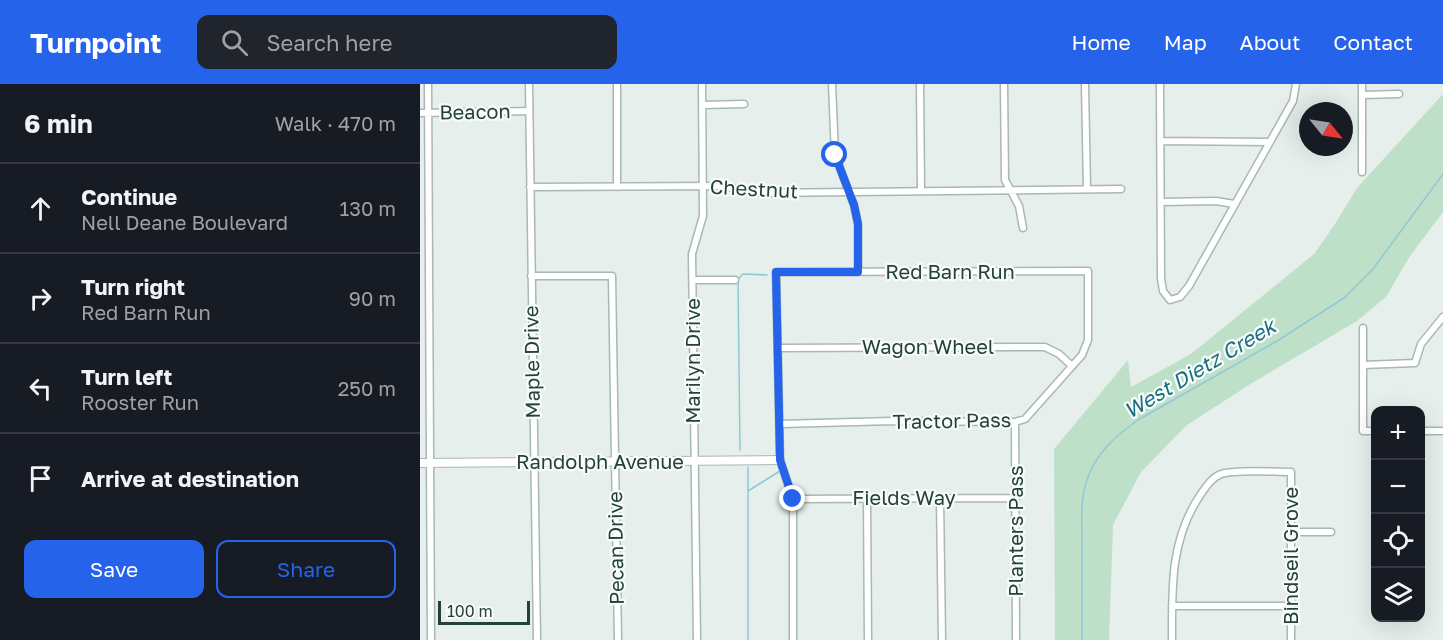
<!DOCTYPE html>
<meta charset="utf-8">
<style>
body{margin:0;font-family:"Golos Text",sans-serif;background:#20242c;color:#f1f3f6}
.controls{position:absolute;right:18px;bottom:18px;display:grid;overflow:hidden;border-radius:12px;box-shadow:0 6px 24px #0002}
.controls button{width:54px;height:54px;display:grid;place-items:center;padding:0;border:0;border-bottom:2px solid #363941;background:#171b24;color:#f1f3f6;font:30px sans-serif}
.compass{position:absolute;left:879px;top:18px;width:54px;height:54px;border-radius:50%;background:#171b24;box-shadow:0 6px 24px #0002;rotate:120deg}
.scale{position:absolute;left:18px;bottom:15px;width:92px;box-sizing:border-box;padding-left:6px;border:3px solid #24423a;border-top:0;font-size:16px;line-height:21px;white-space:nowrap;color:#24423a;-webkit-text-stroke:4px #f7fbf9;paint-order:stroke}
.stop{position:absolute;width:18px;height:18px;margin:-14px;border:4px solid #2563eb;border-radius:50%;background:#fff}
.stop.end{background:#2563eb;border-color:#fff;box-shadow:0 2px 6px #0008}
.list{margin:0;padding:0;list-style:none}
h2{display:flex;justify-content:space-between;align-items:center;height:78px;margin:0;padding:0 24px;font-size:26px}
h2 small{font-size:20px;font-weight:400;color:#9ea1a6}
.list li{display:grid;grid-template-columns:39px 1fr auto;gap:18px;align-items:center;box-sizing:border-box;height:90px;padding:0 24px;border-top:2px solid #363941}
.list b{display:block;font-size:22px;white-space:nowrap}
.list p{margin:0;font-size:20px;white-space:nowrap;color:#9ea1a6}
.list em{font-size:20px;font-style:normal;color:#9ea1a6}
.actions{display:flex;gap:12px;padding:18px 24px}
.actions a{flex:1;padding:14px 0;border:2px solid #2563eb;border-radius:12px;text-align:center;font-size:21px;color:#2563eb}
.actions .main{background:#2563eb;color:#fff}
.icon{flex:none;width:33px;height:33px;fill:none;stroke:currentColor;stroke-width:2;stroke-linecap:round;stroke-linejoin:round}
.map{position:relative;flex:none;width:1023px;height:556px;overflow:hidden}
header{display:flex;align-items:center;gap:36px;box-sizing:border-box;height:84px;padding:0 30px;background:#2563eb;color:#fff}
header strong{font-size:28px}
nav{display:flex;gap:33px;margin-inline-start:auto;font-size:21px}
.search{width:420px;height:54px;background:#20242c;display:flex;align-items:center;gap:15px;box-sizing:border-box;padding:0 21px;border-radius:12px;color:#9ea1a6;font-size:22px}
main{display:flex}
aside{flex:1;background:#171b24}
.map>svg:first-child{display:block}
.green{fill:#bfe0c8}
.lines{fill:none;stroke-linecap:round;stroke-linejoin:round}
.stream{stroke:#8ec9d4;stroke-width:1.5}
.minor-casing{stroke:#a8b8b2;stroke-width:9}
.tertiary-casing{stroke:#a8b8b2;stroke-width:10}
.minor{stroke:#fff;stroke-width:6}
.tertiary{stroke:#fff;stroke-width:8}
.route{stroke:#2563eb;stroke-width:8}
.labels{text-anchor:middle;stroke-width:4.5;stroke-linejoin:round;paint-order:stroke}
.street-label{font-size:20px;fill:#24423a;stroke:#f7fbf9}
.water-label{font-size:21px;font-style:italic;fill:#1c6f80;stroke:#f7fbf9}
</style>
<header>
<strong>Turnpoint</strong>
<div class="search"><svg class="icon" aria-label="search" viewBox="0 0 24 24"><circle cx="10" cy="10" r="6"/><path d="M15 15l6 6"/></svg>Search here</div>
<nav><a>Home</a><a>Map</a><a>About</a><a>Contact</a></nav>
</header>
<main>
<aside>
<h2>6 min<small>Walk · 470 m</small></h2>
<ul class="list">
<li><svg class="icon" aria-label="ahead" viewBox="0 0 24 24"><path d="M12 20V5M6 11l6-6 6 6"/></svg><div><b>Continue</b><p>Nell Deane Boulevard</p></div><em>130 m</em></li>
<li><svg class="icon" aria-label="right" viewBox="0 0 24 24"><path d="M7 20v-9h11M14 6l5 5-5 5"/></svg><div><b>Turn right</b><p>Red Barn Run</p></div><em>90 m</em></li>
<li><svg class="icon" aria-label="left" viewBox="0 0 24 24"><path d="M17 20v-9H6M10 6l-5 5 5 5"/></svg><div><b>Turn left</b><p>Rooster Run</p></div><em>250 m</em></li>
<li><svg class="icon" aria-label="arrive" viewBox="0 0 24 24"><path d="M6 21V4h12l-3 4 3 4H6"/></svg><div><b>Arrive at destination</b></div></li>
</ul>
<div class="actions"><a class="main">Save</a><a>Share</a></div>
</aside>
<div class="map">
<svg width="1023" height="556" viewBox="0 0 1023 556">
<rect width="100%" height="100%" fill="#e6efeb"/>
<!-- green -->
<path class="green" d="M1023,10V128L990,172L966,213L937,237L832,299L767,341L721,388L693,441L689,556H635L634,365L708,276L711,303L771,270L894,170L915,140L937,104Z"/>
<g class="lines">
<!-- stream -->
<path class="stream" d="M320,366L318,195L323,190L347,191
M328,383V556
M328,407L360,387
M662,556C662,524 662,491 662,459C662,440 660,418 666,399C674,371 695,352 718,336L857,257L924,214L953,185L1023,90"/>
<defs>
<path id="minor" d="M8,0L11,556
M109,0L117,556
M197,0V103
M412,0L415,71L434,121L438,140V188
M500,0L501,106
M584,0L585,96L599,122L603,144
M665,0L667,105
M740,0L741,194L743,207L750,216L760,213L769,202L873,17L876,0
M942,0V88
M942,11L979,10
M282,21L324,20
M0,29L109,27
M740,57L850,58
M110,103L301,102L341,109L701,105
M741,118L796,117L814,120
M111,192H192L198,556
M273,196H315
M943,244V347H956
M358,264L625,263L639,270L652,282
M943,281L995,279L1001,260L1023,233
M595,338L596,556
M360,340L473,337L595,338L605,335L662,271L668,256V187L356,188L360,376L373,415V556
M1000,347H1023
M447,414L448,556
M520,414L522,556
M373,415L596,414
M871,448H911
M752,522H871
M277,556L272,170L283,132L282,0
M752,556C752,505 750,457 779,413C785,404 791,394 801,390C817,385 853,388 871,388V556"/>
<path id="tertiary" d="M0,379L360,376"/>
</defs>
<!-- minor casing -->
<use href="#minor" class="minor-casing"/>
<!-- tertiary casing -->
<use href="#tertiary" class="tertiary-casing"/>
<!-- minor -->
<use href="#minor" class="minor"/>
<!-- tertiary -->
<use href="#tertiary" class="tertiary"/>
</g>
<g class="lines">
<!-- route -->
<path class="route" d="M373,415L360,376L356,188H438V140L434,121L415,71"/>
</g>
<g class="labels">
<!-- street labels -->
<g class="street-label">
<text transform="translate(55 28) rotate(-1)" y="7">Beacon</text>
<text transform="translate(334 105) rotate(3)" y="7">Chestnut</text>
<text x="530" y="195">Red Barn Run</text>
<text x="508" y="270">Wagon Wheel</text>
<text transform="translate(273 277) rotate(-90)" y="7">Marilyn Drive</text>
<text transform="translate(112 278) rotate(-91)" y="7">Maple Drive</text>
<text transform="translate(532 337) rotate(-1)" y="7">Tractor Pass</text>
<text x="180" y="385">Randolph Avenue</text>
<text x="484" y="421">Fields Way</text>
<text transform="translate(596 447) rotate(-90)" y="7">Planters Pass</text>
<text transform="translate(196 464) rotate(-91)" y="7">Pecan Drive</text>
<text transform="translate(871 472) rotate(-90)" y="7">Bindseil Grove</text>
</g>
<!-- water labels -->
<g class="water-label">
<text transform="translate(780 285) rotate(-31)" y="7">West Dietz Creek</text>
</g>
</g>
</svg>
<div class="controls">
<button>+</button>
<button>−</button>
<button><svg class="icon" aria-label="locate" viewBox="0 0 24 24"><circle cx="12" cy="12" r="6"/><path d="M12 2v4M12 18v4M2 12h4M18 12h4"/></svg></button>
<button><svg class="icon" aria-label="layers" viewBox="0 0 24 24"><path d="M12 4l9 5-9 5-9-5zM3 14l9 5 9-5"/></svg></button>
</div>
<svg class="compass" viewBox="-18 -18 36 36"><path d="M0-13l5 13h-10z" fill="#e53935"/><path d="M0 13l5-13h-10z" fill="#9ea1a6"/></svg>
<div class="scale">100 m</div>
<div class="stop" style="left:415px;top:71px"></div>
<div class="stop end" style="left:373px;top:415px"></div>
</div>
</main>
